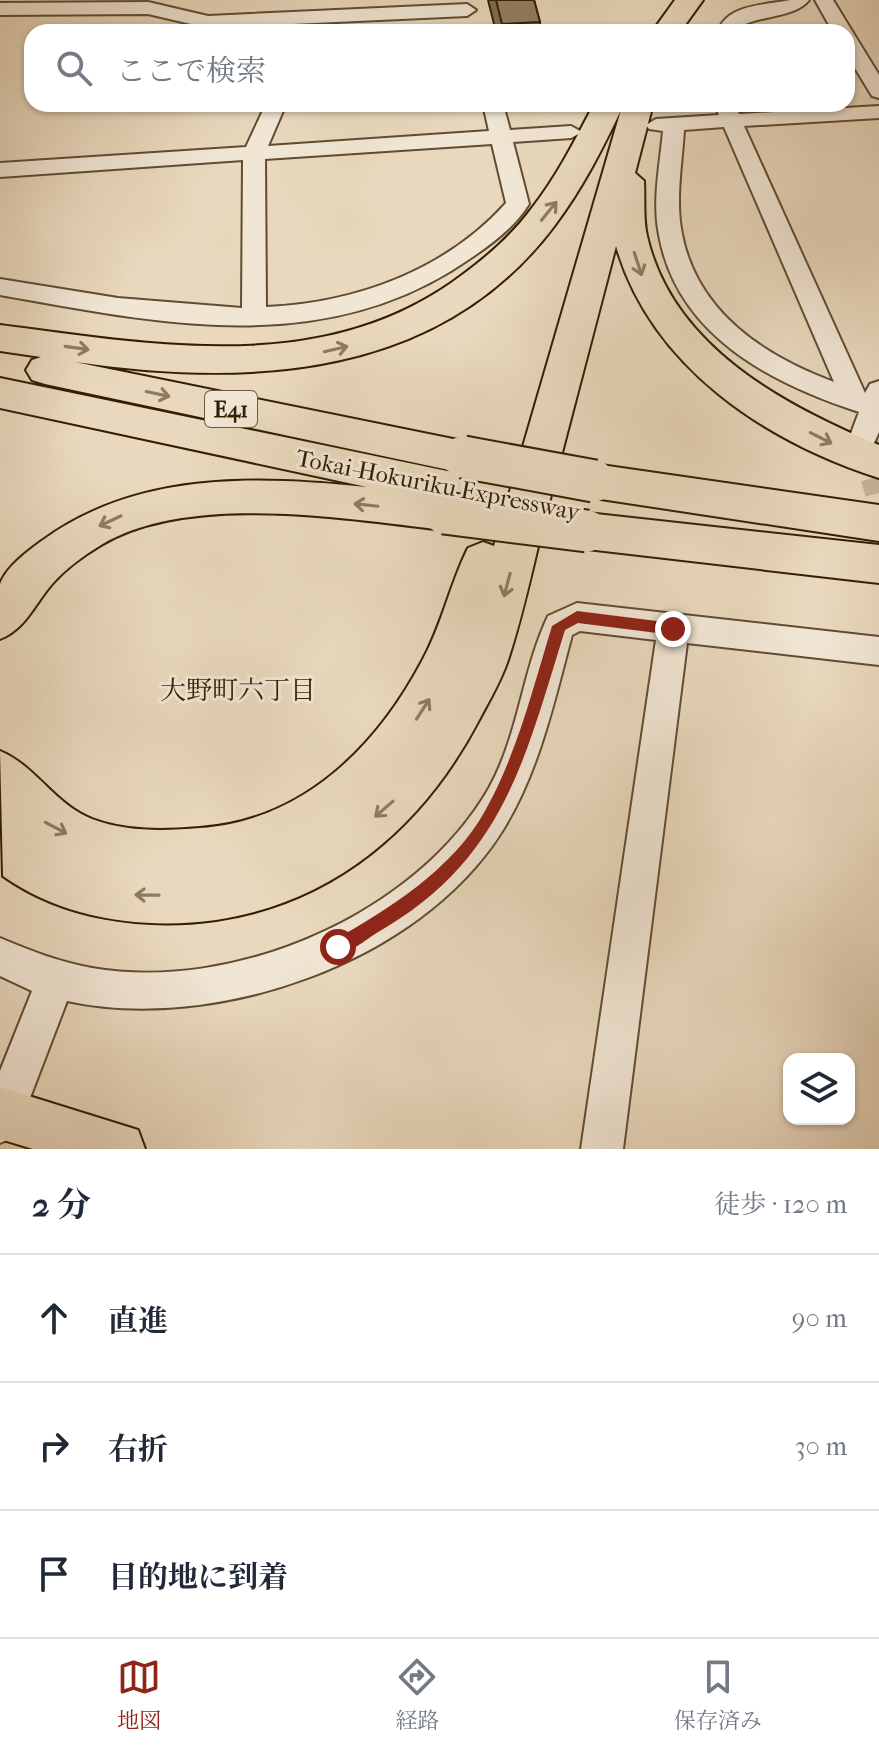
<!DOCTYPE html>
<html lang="ja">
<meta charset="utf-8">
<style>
body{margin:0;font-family:"IM FELL French Canon","Noto Serif JP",serif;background:#f6f6f7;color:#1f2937}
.controls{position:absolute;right:24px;bottom:24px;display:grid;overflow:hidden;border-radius:16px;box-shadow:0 2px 6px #0004}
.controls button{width:72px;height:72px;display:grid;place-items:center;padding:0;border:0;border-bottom:2px solid #e0e1e3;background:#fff;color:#1f2937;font:40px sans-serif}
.stop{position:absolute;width:24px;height:24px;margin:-18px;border:6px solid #8f2418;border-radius:50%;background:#fff}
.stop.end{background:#8f2418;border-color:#fff;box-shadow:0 2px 8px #0008}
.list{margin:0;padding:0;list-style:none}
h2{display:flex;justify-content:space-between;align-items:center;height:104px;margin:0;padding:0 32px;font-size:34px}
h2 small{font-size:26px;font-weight:400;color:#747a83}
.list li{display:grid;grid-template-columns:52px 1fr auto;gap:24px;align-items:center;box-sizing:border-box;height:128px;padding:0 32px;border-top:2px solid #e0e1e3}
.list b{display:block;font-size:30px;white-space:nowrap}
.list em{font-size:26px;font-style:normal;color:#747a83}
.icon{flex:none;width:44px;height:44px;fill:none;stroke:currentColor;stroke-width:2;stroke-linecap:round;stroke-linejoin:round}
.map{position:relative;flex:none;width:879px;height:1149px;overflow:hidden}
.search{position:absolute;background:#fff;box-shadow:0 2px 6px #0004;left:24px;right:24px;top:24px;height:88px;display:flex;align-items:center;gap:20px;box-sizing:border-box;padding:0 28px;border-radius:24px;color:#747a83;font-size:30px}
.sheet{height:488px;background:#fff}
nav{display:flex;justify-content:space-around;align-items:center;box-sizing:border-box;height:112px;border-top:2px solid #e0e1e3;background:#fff;font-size:22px;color:#747a83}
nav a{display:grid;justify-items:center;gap:4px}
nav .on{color:#8f2418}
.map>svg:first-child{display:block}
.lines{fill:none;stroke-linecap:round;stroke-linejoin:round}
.minor-tunnel{stroke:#c5b398;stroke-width:28;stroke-dasharray:28 14;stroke-linecap:butt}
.minor-casing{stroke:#614c31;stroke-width:4}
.major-casing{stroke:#341e02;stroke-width:4}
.highway-casing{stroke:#341e02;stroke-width:4}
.minor{fill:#f1e6d4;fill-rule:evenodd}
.major{fill:#e9d8bd;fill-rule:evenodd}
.highway{fill:#e9d8bd;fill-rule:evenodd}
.highway-bridge-casing{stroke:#341e02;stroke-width:45;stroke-linecap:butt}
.highway-bridge{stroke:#e9d8bd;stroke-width:41}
.wall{fill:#7e6d55;stroke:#341e02;stroke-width:2}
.building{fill:#927f63;stroke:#341e02;stroke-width:2}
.oneway{stroke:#8e7b60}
.route{fill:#8f2418}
.labels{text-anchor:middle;stroke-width:6;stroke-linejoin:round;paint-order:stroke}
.shield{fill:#f1e6d4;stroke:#6d5a41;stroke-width:2}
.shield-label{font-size:22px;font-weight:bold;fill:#341e02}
.street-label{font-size:24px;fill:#341e02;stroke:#f1e6d4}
.neighbourhood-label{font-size:26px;fill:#341e02;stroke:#f1e6d4}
</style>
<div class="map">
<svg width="879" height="1149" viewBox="0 0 879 1149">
<rect width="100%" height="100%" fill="#e9d8bd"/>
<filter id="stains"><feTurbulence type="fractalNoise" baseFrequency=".0025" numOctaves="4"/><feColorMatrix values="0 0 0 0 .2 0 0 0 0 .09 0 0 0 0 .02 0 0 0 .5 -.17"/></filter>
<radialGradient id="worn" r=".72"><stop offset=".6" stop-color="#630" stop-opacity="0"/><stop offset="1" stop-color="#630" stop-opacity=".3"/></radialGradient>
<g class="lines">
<!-- minor-tunnel -->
<path class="minor-tunnel" d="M864,437L879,493"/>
<defs>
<path id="minor" d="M790,0H809C795,18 760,15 739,27L738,32H718C726,4 767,5 790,0Z
M815,0H833L879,75V98L872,96L847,55V32H833Z
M148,2L208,16L467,4L476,10L467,16L208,28L148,14L0,15V3Z
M266,104H286L268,146L489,131L483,104H503L510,130L571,126L582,132L571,138L513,142L529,204C511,233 479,253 451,271C310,357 153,322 0,295V279L118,298L242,308L243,160L0,177V163L246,147ZM492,144L506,203C445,271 355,303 266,307L265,159Z
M714,104H734L739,114L879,106V118L744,126L865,393L870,384L879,381V432L874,443L864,447L854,443L850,436L859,412C770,383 677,335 659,235C652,201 660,165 663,131L649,129L646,125L656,119L719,115ZM724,127L834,382C764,356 697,312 682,234C675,201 682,164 684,130Z
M577,603L879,637V665L687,643L623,1149H581L656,640L580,631L572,635C554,702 539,773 501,833C418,963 215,1033 67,1001L15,1137L0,1143V1071L32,991L0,976V938C31,951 59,962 92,968C235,993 417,914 489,788C519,734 522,671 548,616Z"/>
<path id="major" d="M0,1087L138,1130L145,1149H33L0,1139Z"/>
<path id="highway" d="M675,0H703L680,32H652Z
M594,104H653L635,173L644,181C645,199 643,219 647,236C672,346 783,405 879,445V478C764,441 651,366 616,246C594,331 571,417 549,503C535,555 525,609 508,660C501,681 489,701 479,720C424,825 336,902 216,920C145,930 63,919 3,876L0,751C35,765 54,804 92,819C126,832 164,831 200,828C302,821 376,748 422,661C442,625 450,584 468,548L483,542L494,546L621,110C602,150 582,189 555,225C439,380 249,387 75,362L463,441L477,446L483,457L477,468L463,473L45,384L32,380L26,370L32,360L41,357L0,351V325C156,345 326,378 462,275C488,256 513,234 532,208C557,176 575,140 594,104Z
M0,378L447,471L462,476L468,488L459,501L465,513L459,525L444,530C346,519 189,492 101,545C86,554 65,569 53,583C35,603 26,629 0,639C0,624 0,598 0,584C7,566 28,551 43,540C138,471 256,476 367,487L0,408Z
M594,464L879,505V541L594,498L579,493L573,481L579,469Z
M587,513L879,545V583L587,549L572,544L566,531L572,518Z"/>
</defs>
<!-- minor casing -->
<use href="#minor" class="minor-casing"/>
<!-- major casing -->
<use href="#major" class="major-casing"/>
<!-- highway casing -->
<use href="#highway" class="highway-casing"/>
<!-- minor -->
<use href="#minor" class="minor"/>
<!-- major -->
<use href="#major" class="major"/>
<!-- highway -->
<use href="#highway" class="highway"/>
<defs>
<path id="highway-bridge" d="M463,457L594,481
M444,513L587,531"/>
</defs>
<!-- highway-bridge casing -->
<use href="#highway-bridge" class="highway-bridge-casing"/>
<!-- highway-bridge -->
<use href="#highway-bridge" class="highway-bridge"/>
</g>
<!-- wall -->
<path class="wall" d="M488,0H534L540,22V32H496Z"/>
<!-- building -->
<path class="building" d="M496,0H534L540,22L502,24Z"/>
<!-- one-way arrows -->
<defs><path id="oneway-shaft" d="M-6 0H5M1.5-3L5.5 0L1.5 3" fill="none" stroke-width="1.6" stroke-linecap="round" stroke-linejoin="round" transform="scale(2)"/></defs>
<g class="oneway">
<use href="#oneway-shaft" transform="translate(549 211) rotate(-51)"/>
<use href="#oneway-shaft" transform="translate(638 264) rotate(72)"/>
<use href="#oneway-shaft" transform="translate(77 348) rotate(8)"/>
<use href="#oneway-shaft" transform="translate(336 349) rotate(-13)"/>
<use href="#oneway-shaft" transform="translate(158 394) rotate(12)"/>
<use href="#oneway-shaft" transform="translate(821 438) rotate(27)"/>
<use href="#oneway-shaft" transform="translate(366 505) rotate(-174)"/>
<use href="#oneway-shaft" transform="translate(110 521) rotate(155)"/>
<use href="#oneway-shaft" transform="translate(507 585) rotate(105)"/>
<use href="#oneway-shaft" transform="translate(423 709) rotate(-57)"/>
<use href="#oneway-shaft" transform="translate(384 809) rotate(139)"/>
<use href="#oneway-shaft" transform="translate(56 828) rotate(28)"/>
<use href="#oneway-shaft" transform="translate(147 895) rotate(-179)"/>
</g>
<!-- route -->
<path class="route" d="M577,611L673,623L680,629L673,635L578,623L565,630C524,761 504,861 375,934C364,941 345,958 332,952V941C388,910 453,869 485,811C517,754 533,688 552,626Z"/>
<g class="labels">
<!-- shield labels -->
<rect class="shield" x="205" y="391" width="52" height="36" rx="6"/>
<g class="shield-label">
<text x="231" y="417">E41</text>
</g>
<!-- street labels -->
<g class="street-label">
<text transform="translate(438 485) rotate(11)" y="8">Tokai-Hokuriku Expressway</text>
</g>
<!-- neighbourhood labels -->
<g class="neighbourhood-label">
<text x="238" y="699">大野町六丁目</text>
</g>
</g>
<rect width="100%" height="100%" filter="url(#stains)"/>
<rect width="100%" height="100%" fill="url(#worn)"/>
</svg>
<div class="controls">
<button><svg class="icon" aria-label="layers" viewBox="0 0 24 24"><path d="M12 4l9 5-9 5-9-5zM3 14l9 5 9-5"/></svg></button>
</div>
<div class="stop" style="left:338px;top:947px"></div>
<div class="stop end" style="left:673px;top:629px"></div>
<div class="search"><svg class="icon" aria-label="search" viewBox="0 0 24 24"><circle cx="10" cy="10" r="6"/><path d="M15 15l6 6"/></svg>ここで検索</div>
</div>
<section class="sheet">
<h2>2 分<small>徒歩 · 120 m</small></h2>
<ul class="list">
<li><svg class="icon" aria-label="ahead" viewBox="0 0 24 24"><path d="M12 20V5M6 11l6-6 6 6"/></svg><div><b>直進</b></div><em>90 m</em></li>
<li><svg class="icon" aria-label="right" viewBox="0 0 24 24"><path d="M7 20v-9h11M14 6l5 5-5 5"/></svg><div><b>右折</b></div><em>30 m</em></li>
<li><svg class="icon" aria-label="arrive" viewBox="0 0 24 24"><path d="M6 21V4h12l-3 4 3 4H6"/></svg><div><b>目的地に到着</b></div></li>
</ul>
</section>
<nav>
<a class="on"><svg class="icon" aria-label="map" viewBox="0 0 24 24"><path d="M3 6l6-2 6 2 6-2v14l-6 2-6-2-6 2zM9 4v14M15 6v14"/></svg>地図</a>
<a><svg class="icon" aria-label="directions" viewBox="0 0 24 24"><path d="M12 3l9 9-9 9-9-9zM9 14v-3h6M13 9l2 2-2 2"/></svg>経路</a>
<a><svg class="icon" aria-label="saved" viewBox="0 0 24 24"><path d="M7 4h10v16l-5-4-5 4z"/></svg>保存済み</a>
</nav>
